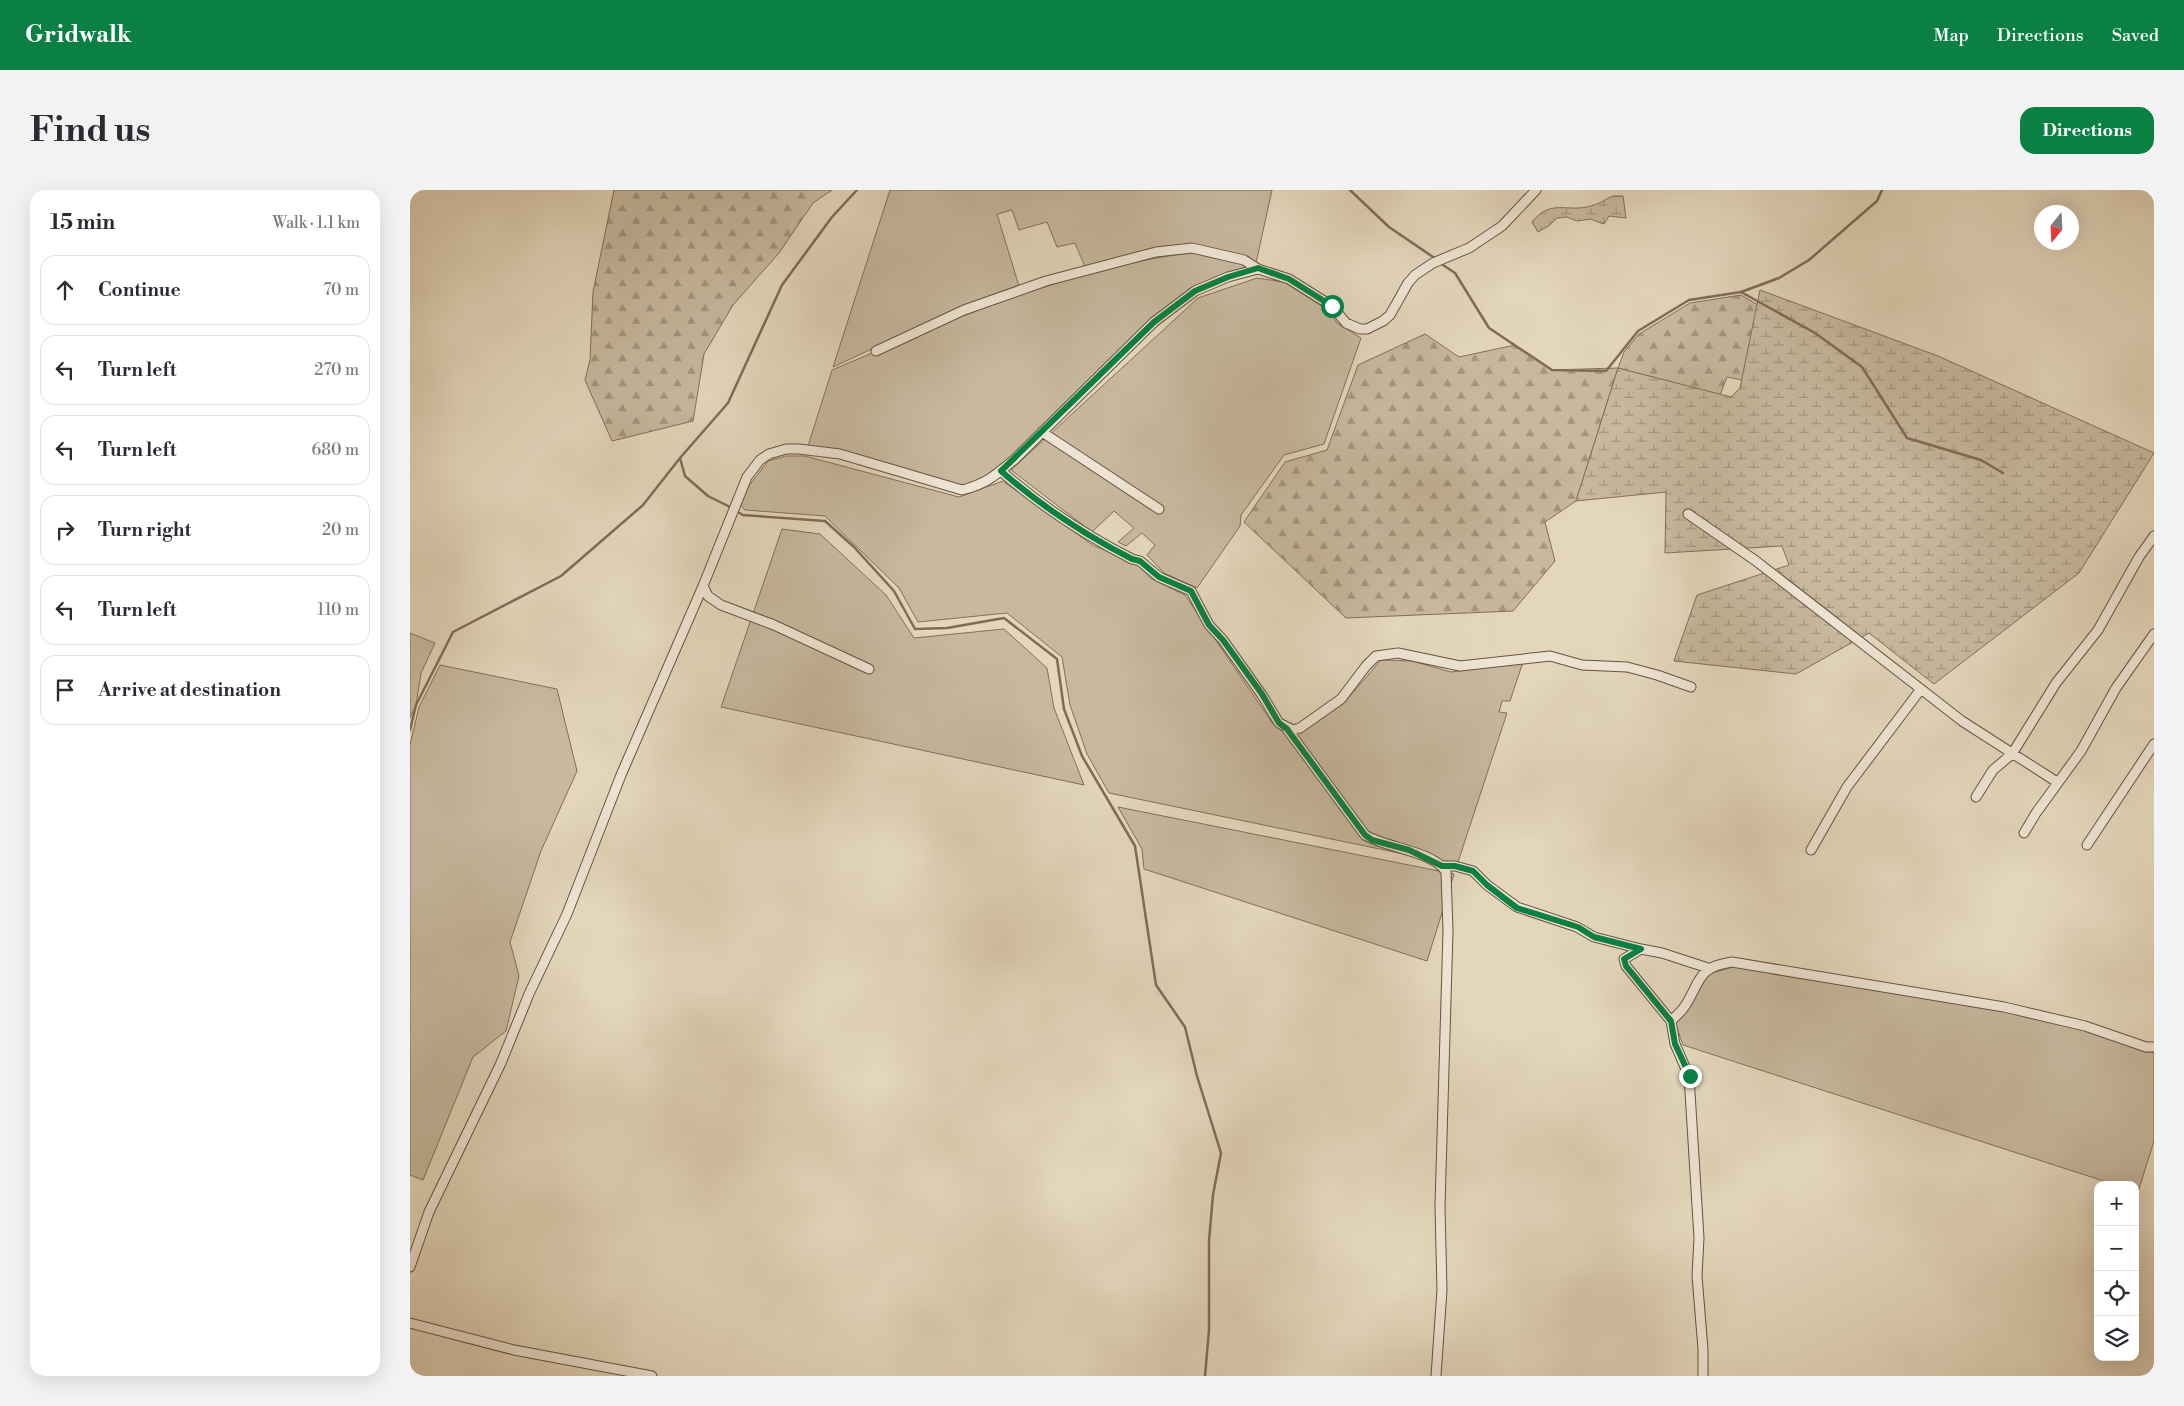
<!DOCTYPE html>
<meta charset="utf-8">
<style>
body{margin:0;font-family:"Libre Bodoni",serif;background:#f2f2f3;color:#2b2b33}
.controls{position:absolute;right:15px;bottom:15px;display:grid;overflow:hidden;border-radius:10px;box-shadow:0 5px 20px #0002}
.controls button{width:45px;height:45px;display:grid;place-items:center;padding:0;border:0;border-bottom:1px solid #e1e1e2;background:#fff;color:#2b2b33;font:25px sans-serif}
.compass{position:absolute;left:1624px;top:15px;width:45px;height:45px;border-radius:50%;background:#fff;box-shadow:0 5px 20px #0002;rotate:198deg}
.stop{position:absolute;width:15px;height:15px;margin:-11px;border:4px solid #0b8043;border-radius:50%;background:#fff}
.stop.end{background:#0b8043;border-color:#fff;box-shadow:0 1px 5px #0008}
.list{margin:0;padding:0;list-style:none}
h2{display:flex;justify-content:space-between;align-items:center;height:65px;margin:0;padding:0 20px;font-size:21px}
h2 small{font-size:16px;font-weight:400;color:#7c7c81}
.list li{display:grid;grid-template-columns:32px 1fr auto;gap:15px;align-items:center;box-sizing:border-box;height:70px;margin:0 10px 10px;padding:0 10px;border:1px solid #e1e1e2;border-radius:15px}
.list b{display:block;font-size:19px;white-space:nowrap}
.list em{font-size:16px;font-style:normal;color:#7c7c81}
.icon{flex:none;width:28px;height:28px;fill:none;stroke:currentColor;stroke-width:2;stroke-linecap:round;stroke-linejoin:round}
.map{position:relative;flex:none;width:1744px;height:1186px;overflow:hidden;border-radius:15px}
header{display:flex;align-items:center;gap:30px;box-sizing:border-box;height:70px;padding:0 25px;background:#0b8043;color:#fff}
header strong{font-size:24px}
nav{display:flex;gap:28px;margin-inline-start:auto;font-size:18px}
.intro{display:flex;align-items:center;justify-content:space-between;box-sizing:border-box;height:120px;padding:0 30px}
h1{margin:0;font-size:35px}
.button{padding:12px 22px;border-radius:15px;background:#0b8043;color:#fff;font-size:18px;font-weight:700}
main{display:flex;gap:30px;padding:0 30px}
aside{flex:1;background:#fff;border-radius:15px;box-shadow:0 5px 20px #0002}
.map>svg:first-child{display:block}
.green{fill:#c7b89e;stroke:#836f58}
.forest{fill:url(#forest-firs);stroke:#836f58}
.wetland{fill:url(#wetland-marsh);stroke:#836f58}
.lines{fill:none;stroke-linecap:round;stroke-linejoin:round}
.stream{stroke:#806c56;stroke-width:2.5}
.minor-casing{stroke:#68523d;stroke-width:11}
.minor{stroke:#ede4d3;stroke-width:9}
.route{stroke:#0b8043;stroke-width:6}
</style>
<header>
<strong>Gridwalk</strong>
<nav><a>Map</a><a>Directions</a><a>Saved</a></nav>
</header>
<div class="intro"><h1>Find us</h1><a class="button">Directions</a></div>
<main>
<aside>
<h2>15 min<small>Walk · 1.1 km</small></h2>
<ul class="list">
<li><svg class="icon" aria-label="ahead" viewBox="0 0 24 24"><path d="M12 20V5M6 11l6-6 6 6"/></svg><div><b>Continue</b></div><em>70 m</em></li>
<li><svg class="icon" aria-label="left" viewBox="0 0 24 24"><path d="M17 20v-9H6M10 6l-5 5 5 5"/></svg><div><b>Turn left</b></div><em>270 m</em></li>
<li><svg class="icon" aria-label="left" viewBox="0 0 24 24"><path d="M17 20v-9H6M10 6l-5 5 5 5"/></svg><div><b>Turn left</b></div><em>680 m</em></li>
<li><svg class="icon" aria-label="right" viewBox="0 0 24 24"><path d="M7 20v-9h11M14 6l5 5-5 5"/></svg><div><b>Turn right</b></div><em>20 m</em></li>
<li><svg class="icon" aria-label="left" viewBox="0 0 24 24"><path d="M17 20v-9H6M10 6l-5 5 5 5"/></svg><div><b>Turn left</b></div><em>110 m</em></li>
<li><svg class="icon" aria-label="arrive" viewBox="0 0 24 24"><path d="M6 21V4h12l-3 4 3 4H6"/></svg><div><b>Arrive at destination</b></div></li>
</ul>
</aside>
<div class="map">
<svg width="1744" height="1186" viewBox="0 0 1744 1186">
<defs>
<pattern id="forest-firs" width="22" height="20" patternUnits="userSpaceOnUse" patternTransform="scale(1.25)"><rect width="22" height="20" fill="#c7b89e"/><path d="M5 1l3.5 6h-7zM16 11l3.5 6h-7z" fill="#a39580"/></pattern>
<pattern id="wetland-marsh" width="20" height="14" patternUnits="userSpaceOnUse" patternTransform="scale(1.25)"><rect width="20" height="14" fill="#c7b89e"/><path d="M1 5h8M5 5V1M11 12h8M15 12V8" fill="none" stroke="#a39580"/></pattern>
</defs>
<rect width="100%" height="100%" fill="#e3d6bb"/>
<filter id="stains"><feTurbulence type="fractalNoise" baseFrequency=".004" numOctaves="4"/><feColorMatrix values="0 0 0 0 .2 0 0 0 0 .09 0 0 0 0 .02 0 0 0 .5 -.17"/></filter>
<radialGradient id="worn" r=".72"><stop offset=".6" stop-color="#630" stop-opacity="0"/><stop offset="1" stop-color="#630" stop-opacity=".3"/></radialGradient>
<!-- green -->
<path class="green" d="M480,0H862L846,73L835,67L806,59L780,55L675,77L665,53L647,57L637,32L609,40L602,20L587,24L609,96L552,117L423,177Z
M783,63L806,66L840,77L783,98L582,285L552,297L398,256L422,180C510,143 597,105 689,81C721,73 750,66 783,63Z
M847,88L874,92L918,120L927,133L951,148L914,254L874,265L831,325L830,336L787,398L754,383L737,365L745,355L732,343L716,356L708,352L724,338L704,321L682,342L601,280L788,108Z
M376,266H395L549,307L593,291L684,356L726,372L740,388L775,405L863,534L881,548L933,514L971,470L1002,471L1041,482L1113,472L1100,511H1092L1089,522L1097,523L1047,675L699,603L677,564L660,515L652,467L597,423L508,432L489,398L415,326L335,320L330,315L335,301L358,271Z
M372,339L410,344L476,405L504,448L594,439L637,478L644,518L674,595L311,517Z
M0,443L25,453L11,483L6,515L0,528Z
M30,475L147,499L167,581L131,661L100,752L109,786L96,841L63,867L13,990L0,985V555L9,517Z
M708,617L1044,684L1017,771L734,679L732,659Z
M1327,776L1343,778L1362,784L1592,820L1671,838L1736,862H1744V951L1728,1002L1725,1001V995H1706L1273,855L1265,833L1278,820L1298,784Z"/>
<!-- forest -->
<path class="forest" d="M204,0H422L403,13L369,63L323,115L294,164L283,231L202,251L175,190L180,170L183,102Z
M1331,105L1348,115L1332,190L1317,187L1310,205L1208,178L1166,311L1135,332L1145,371L1103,421L936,428L834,332L875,272L917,260L948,175L1015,144L1049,167L1105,155L1142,180L1208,178L1214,162L1229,144L1280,113Z"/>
<!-- wetland -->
<path class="wetland" d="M1203,6H1213L1216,28L1199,26L1194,34L1180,29L1167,31L1157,27L1147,28L1140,35L1128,42L1122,32C1141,8 1157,23 1181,16C1189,14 1196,9 1203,6Z
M1350,100L1528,166L1744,263L1669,383L1524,494L1459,443L1386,484L1264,471L1287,405L1379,375L1372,356L1255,363L1256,302L1166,311L1208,178L1321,207L1330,198Z"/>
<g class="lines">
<!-- stream -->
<path class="stream" d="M940,0L979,37L1026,69
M1472,0L1467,11L1399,70L1369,88L1331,102L1405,143L1452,177L1497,248L1571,270L1593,283
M1030,73L1045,83L1079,138L1142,180L1196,181L1228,141L1279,110L1331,102
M270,268L275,286L298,306L322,318
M326,321L333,325L415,331L444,357L484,401L505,439L537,438L594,428L647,469L654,519L672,566L725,656L746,795L775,837L787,886L811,963L803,1005L799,1051V1140L795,1186
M0,540L6,515L43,442L151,386L233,315L270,268L318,213L372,95L422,27L447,0"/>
<defs>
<path id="minor" d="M466,161L554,120L636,91L746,62L782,58L834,70L848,79L879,89L922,116L936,133L950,139H957L973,131L980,125L998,93L1005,85L1023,73L1059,58L1092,36L1126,0
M632,242L749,319
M591,281C631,316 675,345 722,369L730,371L749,387L781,401L799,435L813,450L852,505L869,533L883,540L890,538L931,509L956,476L966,466L988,463L1050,476L1140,466L1172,475L1217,477L1247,485L1281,497
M1278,324L1346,371L1552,531L1647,592
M293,396L298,406L311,415L364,435L459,479
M877,539L955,645C976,658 1024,661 1036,682L1038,741L1030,1016L1032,1100L1026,1186
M1566,607L1583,580L1602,564L1646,493L1688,440L1729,367L1744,346
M1614,643L1626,623L1671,561L1706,498L1744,444
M1677,655L1744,554
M1401,660L1437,597L1511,499
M1032,676H1045L1063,681L1077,695L1107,717L1167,737L1184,747L1231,759L1214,769L1216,776L1261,831L1265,854L1279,886L1289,1048L1287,1086L1293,1159V1186
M1231,759L1252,763L1298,778
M1261,831C1266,826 1271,822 1275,816C1291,791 1287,777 1322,772L1594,817L1675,836L1736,857H1744
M0,1077L19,1022L91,873L119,804L157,724L211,585L293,396L337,287L350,270L359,264L376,259H389L430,264L552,300C576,294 586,285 605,269L744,132L785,101L818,87L848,79
M0,1133L104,1160L242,1186"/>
</defs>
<!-- minor casing -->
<use href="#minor" class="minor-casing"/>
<!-- minor -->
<use href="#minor" class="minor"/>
</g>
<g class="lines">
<!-- route -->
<path class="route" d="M922,116L879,89L848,78L818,87L785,101L744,132L591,281C631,316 675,345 722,369L730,371L749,387L781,401L799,435L813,450L852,504L869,533L877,539L955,645L962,650L999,660L1032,676H1045L1063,681L1077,695L1107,718L1168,737L1184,747L1231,759L1214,769L1216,776L1261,831L1265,854L1280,886"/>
</g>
<rect width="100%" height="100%" filter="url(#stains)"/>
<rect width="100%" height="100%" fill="url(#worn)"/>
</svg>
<div class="controls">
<button>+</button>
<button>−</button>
<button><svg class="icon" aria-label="locate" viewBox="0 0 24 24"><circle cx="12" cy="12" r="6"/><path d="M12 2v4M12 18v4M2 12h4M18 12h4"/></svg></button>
<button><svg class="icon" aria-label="layers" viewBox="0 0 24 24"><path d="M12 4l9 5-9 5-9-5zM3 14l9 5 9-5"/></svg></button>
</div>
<svg class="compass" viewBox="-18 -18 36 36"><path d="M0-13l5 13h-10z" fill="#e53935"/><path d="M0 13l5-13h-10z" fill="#7c7c81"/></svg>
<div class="stop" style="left:922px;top:116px"></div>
<div class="stop end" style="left:1280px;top:886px"></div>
</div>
</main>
